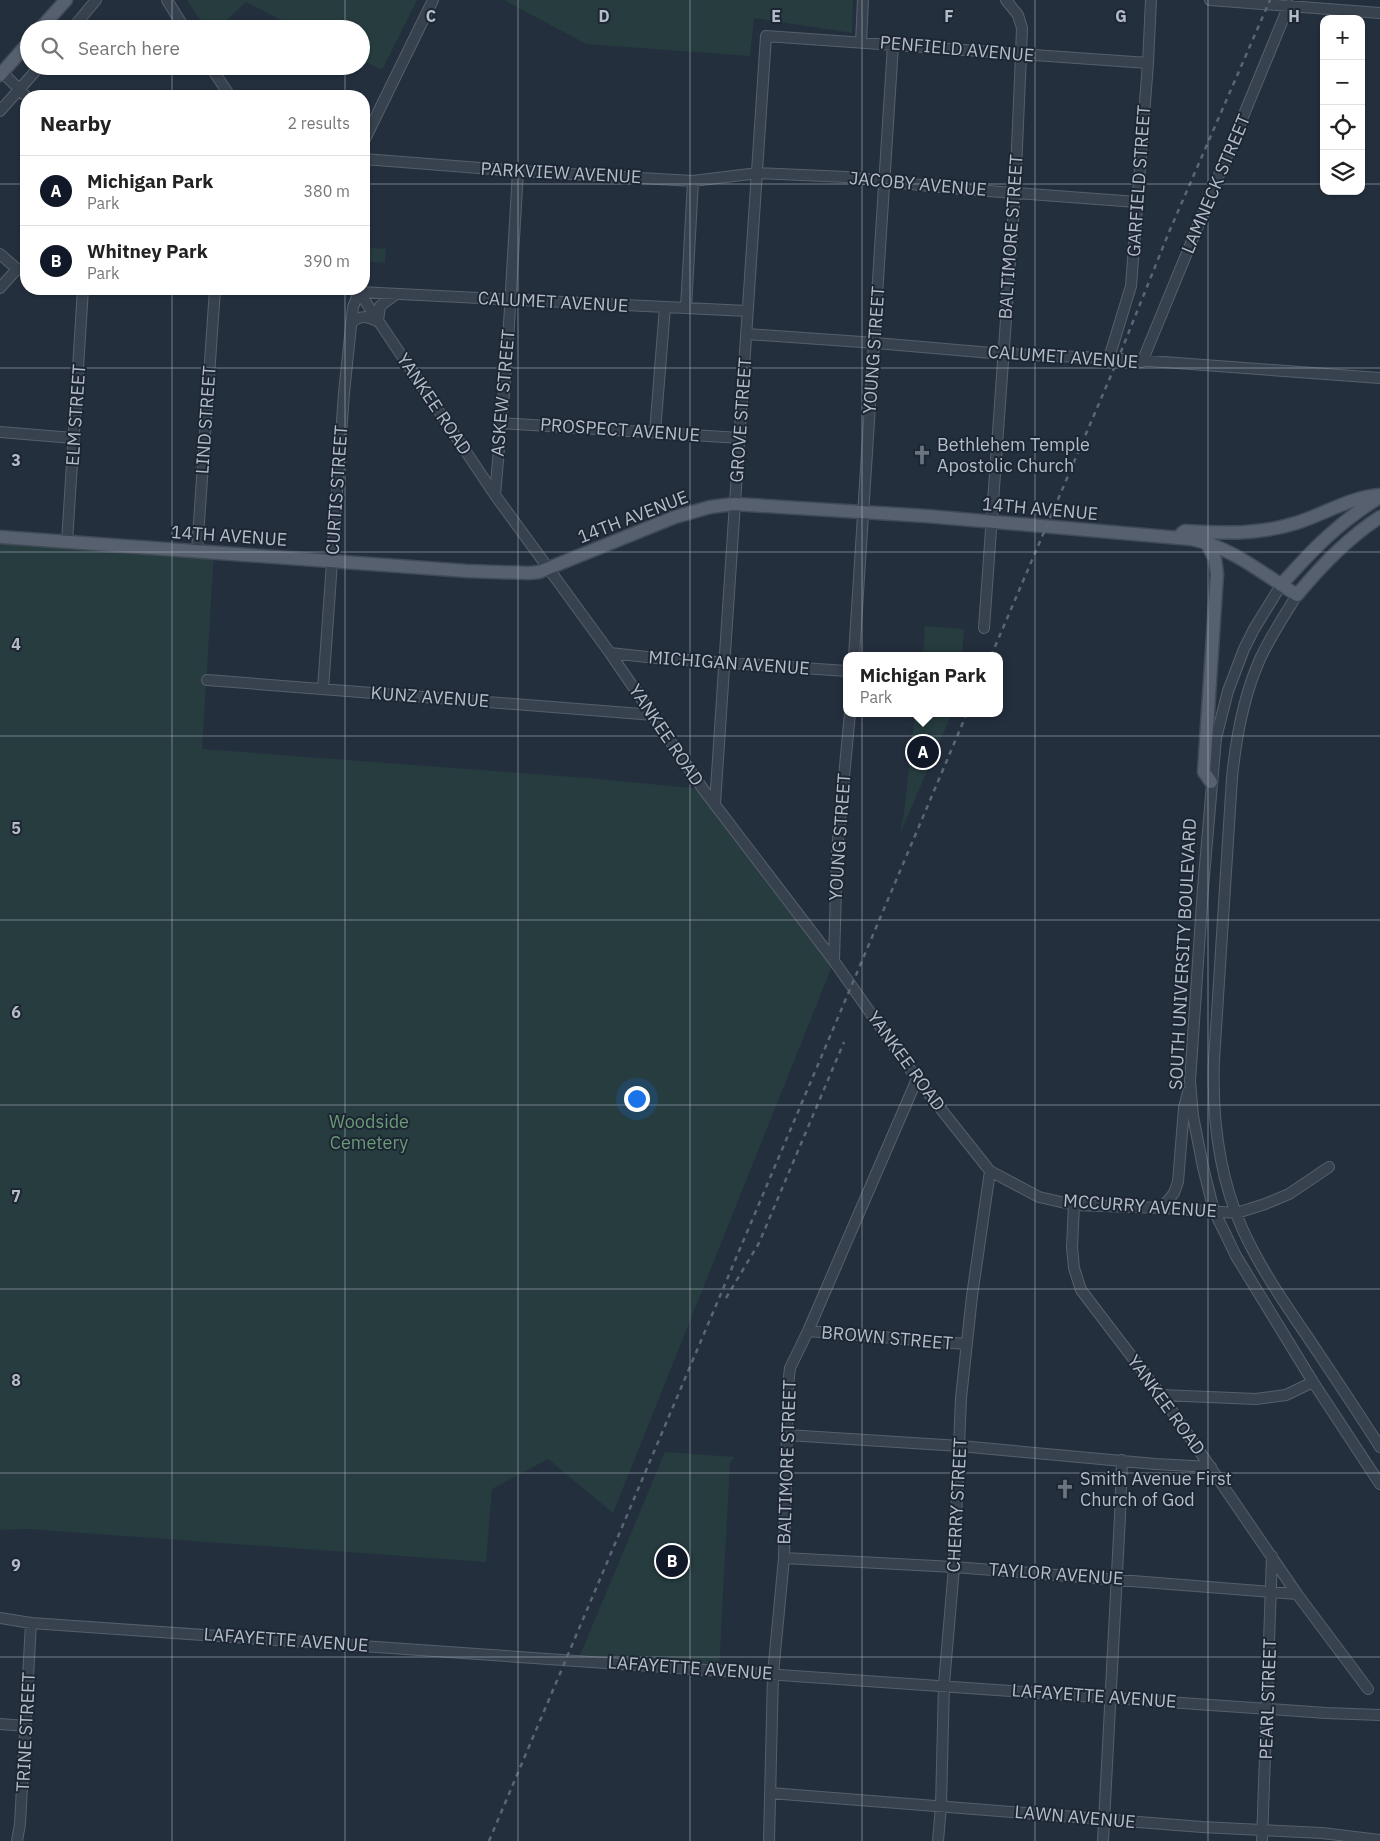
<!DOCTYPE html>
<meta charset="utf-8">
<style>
body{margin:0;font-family:"IBM Plex Sans",sans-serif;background:#f2f2f2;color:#222}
.controls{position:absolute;right:15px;top:15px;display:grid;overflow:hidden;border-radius:10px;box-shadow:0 1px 4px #0004}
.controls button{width:45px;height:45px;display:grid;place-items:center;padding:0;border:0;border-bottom:1px solid #e0e0e0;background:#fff;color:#222;font:25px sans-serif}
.you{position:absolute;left:636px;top:1098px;width:18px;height:18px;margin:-12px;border:4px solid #fff;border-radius:50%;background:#1a73e8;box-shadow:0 0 0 8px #1a73e833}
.badge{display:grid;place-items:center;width:32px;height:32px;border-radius:50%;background:#111827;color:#fff;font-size:16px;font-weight:700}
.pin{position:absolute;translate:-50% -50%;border:2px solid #fff;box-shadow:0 1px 5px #0006}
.popup{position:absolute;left:843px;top:652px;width:160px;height:65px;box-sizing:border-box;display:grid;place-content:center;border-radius:10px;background:#fff;filter:drop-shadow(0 1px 4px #0005);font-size:16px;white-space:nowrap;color:#767676}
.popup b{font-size:19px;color:#222}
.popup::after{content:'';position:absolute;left:50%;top:100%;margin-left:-10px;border:10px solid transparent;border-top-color:#fff}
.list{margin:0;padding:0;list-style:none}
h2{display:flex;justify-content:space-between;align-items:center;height:65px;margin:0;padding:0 20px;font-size:21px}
h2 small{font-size:16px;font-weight:400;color:#767676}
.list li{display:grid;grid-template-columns:32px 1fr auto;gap:15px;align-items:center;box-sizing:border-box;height:70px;padding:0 20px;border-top:1px solid #e0e0e0}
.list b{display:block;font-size:19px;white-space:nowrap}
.list p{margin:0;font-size:16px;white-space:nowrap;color:#767676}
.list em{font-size:16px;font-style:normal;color:#767676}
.icon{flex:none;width:28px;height:28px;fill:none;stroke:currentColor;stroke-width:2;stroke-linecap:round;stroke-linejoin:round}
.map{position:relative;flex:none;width:1380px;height:1841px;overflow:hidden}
.search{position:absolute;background:#fff;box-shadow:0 1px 4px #0004;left:20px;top:20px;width:350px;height:55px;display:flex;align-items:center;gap:12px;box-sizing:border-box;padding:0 18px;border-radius:28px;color:#767676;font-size:19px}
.panel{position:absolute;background:#fff;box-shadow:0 1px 4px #0004;left:20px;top:90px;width:350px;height:205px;border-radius:20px}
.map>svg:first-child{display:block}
.green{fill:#263c3f}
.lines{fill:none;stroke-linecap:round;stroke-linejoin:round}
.minor-casing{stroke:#565f6c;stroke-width:12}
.major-casing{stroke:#414a57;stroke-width:15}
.minor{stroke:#38414e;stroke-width:10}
.major{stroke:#56606e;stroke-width:12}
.rail{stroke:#5a6575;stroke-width:2.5;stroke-dasharray:5 5;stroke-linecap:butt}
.grid{fill:none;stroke:#b4bcc9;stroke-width:1;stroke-opacity:0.55}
.labels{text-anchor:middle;stroke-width:4;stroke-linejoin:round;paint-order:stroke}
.street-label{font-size:18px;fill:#b4bcc9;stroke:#1d2633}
.poi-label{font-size:18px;fill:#b4bcc9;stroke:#1d2633;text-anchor:start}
.park-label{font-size:18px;fill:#6b9a76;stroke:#1d2633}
.grid-label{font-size:16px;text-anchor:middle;font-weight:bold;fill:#b4bcc9;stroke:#1d2633;stroke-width:4;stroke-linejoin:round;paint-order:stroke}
</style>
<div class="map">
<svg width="1380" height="1841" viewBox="0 0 1380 1841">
<rect width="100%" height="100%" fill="#242f3e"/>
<!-- green -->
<path class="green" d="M187,0H417L382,70L361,60V29H299L246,2L217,29H206Z
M504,0H853L852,33L754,18L750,56L586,44Z
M365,247L386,249L385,263L364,261Z
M0,537L214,553L202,749L587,778L703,789L834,961L613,1513L548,1459L492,1489L486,1562L28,1529L0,1530Z
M925,626L964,629L962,656H923Z
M915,713H952L900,834L904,813Z
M665,1452L735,1457L730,1462L719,1670L578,1660Z"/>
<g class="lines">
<defs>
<path id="minor" d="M167,0L185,29
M1210,0L1380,13
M72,29L96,0
M861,42L863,0
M210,66L230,96
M2,72L26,96
M0,111L40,66
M364,141L433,0
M364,159L518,171L693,181L758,173L846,177L948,188L1137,202
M0,254L17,269L26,270
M0,288L17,269
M357,289L495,495L610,653L703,789L834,961L917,1079L990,1171L1039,1197L1074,1205L1162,1208L1237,1213L1265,1204L1289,1194L1329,1167
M359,292L747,311
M686,308L693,181
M378,321L380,306L395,295
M351,323C361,315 366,316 377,321
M746,334L876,343L1003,354L1109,358L1380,378
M1109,358L1131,286L1148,63L1151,0
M1142,362L1289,5
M501,423L740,438
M0,432L73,438
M655,432L665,307
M495,495L507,358L518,171
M67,542L83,289
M197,551L215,289
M1281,585L1254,629L1244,649L1228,691L1216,738L1203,888L1190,1081L1193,1116L1203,1167L1214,1211L1225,1233L1236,1256L1313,1382L1380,1484
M1297,595C1284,616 1270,637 1260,659C1243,697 1236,737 1232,778L1214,1060C1212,1116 1219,1176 1242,1228C1259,1266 1283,1301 1307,1336C1331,1372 1356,1409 1380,1447
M984,628L1015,193L1021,55L1022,28L1018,15L1006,0
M610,653L656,658L847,671
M854,656L893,45
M207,680L654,715
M323,689L344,393L353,307L359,292
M715,804L766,36L1148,63
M834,961L837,851L850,713
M1074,1205L1072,1247L1074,1268L1081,1290L1161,1395L1297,1594L1368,1689
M1162,1208L1174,1193L1178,1182L1184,1108L1188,1092
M808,1331L966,1344
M1161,1395L1256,1399L1286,1395L1313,1382
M787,1435L960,1446L1155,1464L1211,1467
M784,1558L954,1567L1297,1594
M0,1618L31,1623C463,1652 895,1680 1326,1713L1380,1715
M0,1724L26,1726
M770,1793L1202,1827L1322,1833L1380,1840
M17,1841L20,1824L31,1623
M769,1841L773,1674L784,1558L788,1385L790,1368L808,1331L917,1079
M938,1841L941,1806L944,1684L954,1567L961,1398L972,1296L990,1171
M1103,1841L1120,1516L1122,1460
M1262,1841L1272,1556"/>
<path id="major" d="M40,29L66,0
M0,75L29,42
M1182,533L1185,531C1225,533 1258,535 1296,523C1325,514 1350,497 1380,495
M0,537L467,571L529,573L539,572L675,517L710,507L734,504L926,516L1191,539C1232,547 1263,574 1297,595C1320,567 1349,537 1380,517
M1206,542L1215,559L1217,574L1204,772L1211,782
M1281,585C1312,550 1339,522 1380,497"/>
</defs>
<!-- minor casing -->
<use href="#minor" class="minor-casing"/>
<!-- major casing -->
<use href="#major" class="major-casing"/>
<!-- minor -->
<use href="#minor" class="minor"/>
<!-- major -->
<use href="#major" class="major"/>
<!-- rail -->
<path class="rail" d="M991,656L1118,359L1169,232L1270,0
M726,1298L759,1243L844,1042
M489,1841L967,713"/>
</g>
<!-- grid -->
<path class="grid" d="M172,0V29M345,0V29M518,0V1841M690,0V1841M862,0V1841M1035,0V1841M1208,0V1841M172,66V96M345,66V96M0,184H26M364,184H1324M1361,184H1380M172,289V1841M345,289V1841M0,368H1380M0,552H1380M0,736H1380M0,920H1380M0,1105H1380M0,1289H1380M0,1473H1380M0,1657H1380"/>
<!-- icons -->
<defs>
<symbol id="church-bare" viewBox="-9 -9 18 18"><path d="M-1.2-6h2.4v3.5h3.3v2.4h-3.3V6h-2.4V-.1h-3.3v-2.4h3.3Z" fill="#6b7280" stroke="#1d2633" stroke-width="2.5" paint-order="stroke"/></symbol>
</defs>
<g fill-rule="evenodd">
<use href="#church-bare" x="908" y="441" width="28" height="28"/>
<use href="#church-bare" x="1051" y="1475" width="28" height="28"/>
</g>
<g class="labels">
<!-- street labels -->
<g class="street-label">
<text transform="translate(957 49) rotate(5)" y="6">PENFIELD AVENUE</text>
<text transform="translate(561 173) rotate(3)" y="6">PARKVIEW AVENUE</text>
<text transform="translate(1139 181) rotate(-86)" y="6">GARFIELD STREET</text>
<text transform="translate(918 184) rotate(5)" y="6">JACOBY AVENUE</text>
<text transform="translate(1216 184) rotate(-67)" y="6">LAMNECK STREET</text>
<text transform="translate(1011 237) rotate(-86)" y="6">BALTIMORE STREET</text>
<text transform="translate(553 302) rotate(3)" y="6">CALUMET AVENUE</text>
<text transform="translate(874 350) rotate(-86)" y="6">YOUNG STREET</text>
<text transform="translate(1063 357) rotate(4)" y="6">CALUMET AVENUE</text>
<text transform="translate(503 393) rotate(-85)" y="6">ASKEW STREET</text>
<text transform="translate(434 404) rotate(56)" y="6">YANKEE ROAD</text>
<text transform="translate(76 415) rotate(-86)" y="6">ELM STREET</text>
<text transform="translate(206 420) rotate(-86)" y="6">LIND STREET</text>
<text transform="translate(741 420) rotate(-86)" y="6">GROVE STREET</text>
<text transform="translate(620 430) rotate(4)" y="6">PROSPECT AVENUE</text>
<text transform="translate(337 490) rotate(-86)" y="6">CURTIS STREET</text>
<text transform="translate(1040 509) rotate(5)" y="6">14TH AVENUE</text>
<text transform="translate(633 517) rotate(-21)" y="6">14TH AVENUE</text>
<text transform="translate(229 536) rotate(4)" y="6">14TH AVENUE</text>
<text transform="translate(729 663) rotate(4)" y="6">MICHIGAN AVENUE</text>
<text transform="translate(430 697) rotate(4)" y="6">KUNZ AVENUE</text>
<text transform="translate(666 735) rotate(56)" y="6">YANKEE ROAD</text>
<text transform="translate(840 837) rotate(-86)" y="6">YOUNG STREET</text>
<text transform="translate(1183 954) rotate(-87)" y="6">SOUTH UNIVERSITY BOULEVARD</text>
<text transform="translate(906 1061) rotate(54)" y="6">YANKEE ROAD</text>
<text transform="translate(1140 1206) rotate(4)" y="6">MCCURRY AVENUE</text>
<text transform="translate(887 1338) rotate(5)" y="6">BROWN STREET</text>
<text transform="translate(1166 1405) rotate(54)" y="6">YANKEE ROAD</text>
<text transform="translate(787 1462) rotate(-88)" y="6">BALTIMORE STREET</text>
<text transform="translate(957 1505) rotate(-87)" y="6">CHERRY STREET</text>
<text transform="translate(1056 1574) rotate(4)" y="6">TAYLOR AVENUE</text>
<text transform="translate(286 1640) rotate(4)" y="6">LAFAYETTE AVENUE</text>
<text transform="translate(690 1668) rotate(4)" y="6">LAFAYETTE AVENUE</text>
<text transform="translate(1094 1696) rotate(4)" y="6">LAFAYETTE AVENUE</text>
<text transform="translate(1268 1699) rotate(-88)" y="6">PEARL STREET</text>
<text transform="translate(26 1732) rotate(-87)" y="6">TRINE STREET</text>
<text transform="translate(1075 1817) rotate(5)" y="6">LAWN AVENUE</text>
</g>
<!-- poi labels -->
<g class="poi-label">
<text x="937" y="451">Bethlehem Temple<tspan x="937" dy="21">Apostolic Church</tspan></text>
<text x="1080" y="1485">Smith Avenue First<tspan x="1080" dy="21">Church of God</tspan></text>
</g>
<!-- park labels -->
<g class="park-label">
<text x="369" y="1128">Woodside<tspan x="369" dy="21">Cemetery</tspan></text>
</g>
</g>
<g class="grid-label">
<text x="431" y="22">C</text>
<text x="604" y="22">D</text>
<text x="776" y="22">E</text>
<text x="949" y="22">F</text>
<text x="1121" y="22">G</text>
<text x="1294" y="22">H</text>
<text x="16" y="466">3</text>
<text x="16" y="650">4</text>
<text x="16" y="834">5</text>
<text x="16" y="1018">6</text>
<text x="16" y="1202">7</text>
<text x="16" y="1386">8</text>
<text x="16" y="1571">9</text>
</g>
</svg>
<div class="controls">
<button>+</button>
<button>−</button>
<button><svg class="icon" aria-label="locate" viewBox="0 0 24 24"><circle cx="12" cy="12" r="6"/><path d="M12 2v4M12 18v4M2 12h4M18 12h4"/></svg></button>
<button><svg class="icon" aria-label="layers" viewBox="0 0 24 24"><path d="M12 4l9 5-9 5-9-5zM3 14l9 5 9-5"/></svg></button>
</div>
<div class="you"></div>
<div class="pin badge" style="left:923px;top:752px">A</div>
<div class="popup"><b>Michigan Park</b>Park</div>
<div class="pin badge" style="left:672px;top:1561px">B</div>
<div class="search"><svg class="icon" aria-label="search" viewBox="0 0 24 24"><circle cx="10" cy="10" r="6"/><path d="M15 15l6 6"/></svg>Search here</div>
<section class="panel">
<h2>Nearby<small>2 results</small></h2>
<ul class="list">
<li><span class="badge">A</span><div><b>Michigan Park</b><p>Park</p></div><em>380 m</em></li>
<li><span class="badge">B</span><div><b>Whitney Park</b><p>Park</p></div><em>390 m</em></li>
</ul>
</section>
</div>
